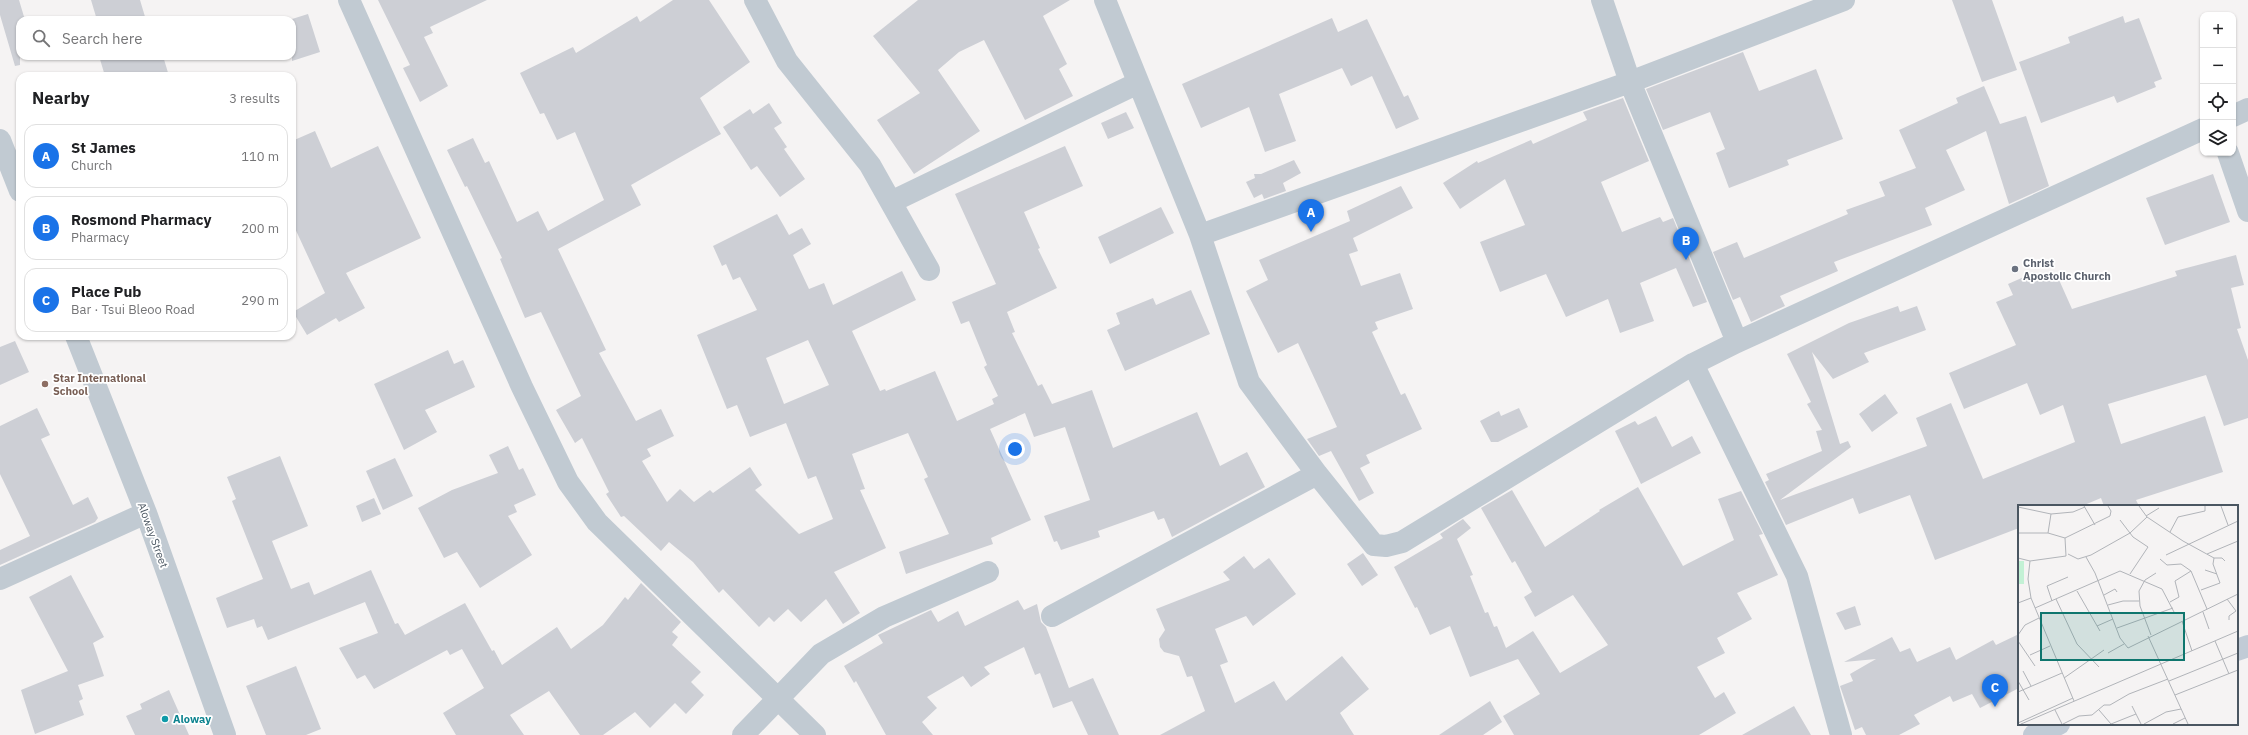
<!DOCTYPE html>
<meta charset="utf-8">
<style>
body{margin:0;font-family:"IBM Plex Sans",sans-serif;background:#f2f2f2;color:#202124}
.controls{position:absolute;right:12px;top:12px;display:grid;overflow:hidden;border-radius:8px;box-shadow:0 1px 3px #0004}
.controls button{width:36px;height:36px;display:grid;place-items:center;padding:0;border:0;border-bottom:1px solid #e0e0e0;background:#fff;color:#202124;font:20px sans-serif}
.you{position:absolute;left:1015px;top:449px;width:14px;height:14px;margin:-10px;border:3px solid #fff;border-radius:50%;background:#1a73e8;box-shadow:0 0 0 6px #1a73e833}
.badge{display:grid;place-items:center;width:26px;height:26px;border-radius:50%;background:#1a73e8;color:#fff;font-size:13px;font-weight:700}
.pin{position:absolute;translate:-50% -33px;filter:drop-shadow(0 1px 2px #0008)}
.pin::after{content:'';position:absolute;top:21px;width:14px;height:12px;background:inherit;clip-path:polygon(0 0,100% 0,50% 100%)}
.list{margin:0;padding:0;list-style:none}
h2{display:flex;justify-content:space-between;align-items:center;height:52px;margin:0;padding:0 16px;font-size:17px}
h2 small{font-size:13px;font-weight:400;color:#757577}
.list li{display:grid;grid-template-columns:26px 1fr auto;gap:12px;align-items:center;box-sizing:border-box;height:64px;margin:0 8px 8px;padding:0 8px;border:1px solid #e0e0e0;border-radius:12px}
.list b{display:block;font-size:15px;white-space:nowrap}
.list p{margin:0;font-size:13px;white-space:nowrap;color:#757577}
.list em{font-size:13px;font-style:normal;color:#757577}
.icon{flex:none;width:22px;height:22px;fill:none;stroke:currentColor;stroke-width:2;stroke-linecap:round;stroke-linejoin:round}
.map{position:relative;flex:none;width:2248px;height:735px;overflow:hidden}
.search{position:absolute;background:#fff;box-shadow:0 1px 3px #0004;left:16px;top:16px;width:280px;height:44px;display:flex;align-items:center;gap:10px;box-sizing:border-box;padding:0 14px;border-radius:12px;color:#757577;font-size:15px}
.panel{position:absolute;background:#fff;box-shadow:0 1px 3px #0004;left:16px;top:72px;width:280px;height:268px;border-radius:12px}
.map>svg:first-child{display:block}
.building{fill:#cdcfd5;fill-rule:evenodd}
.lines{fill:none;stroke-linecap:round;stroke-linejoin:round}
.street{stroke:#c1cad2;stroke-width:22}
.secondary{stroke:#c1cbd6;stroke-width:22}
.worship-dot{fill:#6b7280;stroke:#fff;stroke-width:1.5}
.education-dot{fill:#8d6e63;stroke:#fff;stroke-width:1.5}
.culture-dot{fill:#0f9aa8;stroke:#fff;stroke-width:1.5}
.labels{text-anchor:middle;stroke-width:3.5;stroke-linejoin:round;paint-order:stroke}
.worship-label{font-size:11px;font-weight:bold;fill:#5b616d;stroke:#fff;text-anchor:start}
.education-label{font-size:11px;font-weight:bold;fill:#785e54;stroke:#fff;text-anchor:start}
.street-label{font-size:11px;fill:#4a5661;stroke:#fff}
.culture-label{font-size:11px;font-weight:bold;fill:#0d838f;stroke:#fff;text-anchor:start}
.inset-road{fill:none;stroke:#b1b4b9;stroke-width:1}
.view{fill:#0f766e;fill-opacity:0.15;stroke:#0f766e;stroke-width:2}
.inset-edge{fill:none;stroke:#4a5661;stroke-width:2}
</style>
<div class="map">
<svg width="2248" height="735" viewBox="0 0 2248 735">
<rect width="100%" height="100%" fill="#f5f3f3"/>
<!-- building -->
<path class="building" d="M0,0H19L25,20H20V65L15,66L0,15Z
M91,0H140L146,20H97Z
M378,0H487L430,27L433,33L424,37L448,86L420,102L403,68L410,65Z
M673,0H709L750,62L700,98L721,134L631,185L641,205L558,249L606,350L599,353L636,421L661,409L674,436L647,449L651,456L642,461L667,502L680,489L694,502L710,490L713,493L750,467L762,485L755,490L799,534L833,519L816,476L808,479L786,423L750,437L737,405L727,409L697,335L757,310L740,277L733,280L726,264L722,266L713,246L777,214L789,235L802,228L811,244L793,255L809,289L824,283L833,305L902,271L916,300L852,331L880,391L885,389L886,391L935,371L957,421L994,404L992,399L998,396L984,367L987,365L969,321L961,324L952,302L996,284L955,194L1065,146L1083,186L1024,212L1040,248L1038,249L1057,288L1007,312L1015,332L1012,333L1038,386L1042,384L1052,404L1092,390L1113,448L1197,412L1220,466L1247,452L1265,487L1172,537L1164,518L1158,520L1154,511L1098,531L1100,537L1061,550L1057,541L1054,542L1044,516L1090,500L1065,427L1034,437L1025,413L990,429L1031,520L991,538L993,544L906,574L899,552L949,534L924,479L928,477L908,433L852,454L865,489L860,490L886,548L834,572L860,613L843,624L826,599L801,622L788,609L774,622L769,617L759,627L723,589L719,593L693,562L669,542L661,551L624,516L621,517L606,494L609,492L582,438L575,443L556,410L581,396L541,312L525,318L500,259L502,258L467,186L465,187L447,150L473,138L485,163L489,161L517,222L538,211L548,231L604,200L575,132L557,140L544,113L540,114L520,73L573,47L576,53L637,16L640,22ZM808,340L829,385L784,404L766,358Z
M918,0H1070L1043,16L1067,64L1059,69L1073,96L1025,120L984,40L959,52L938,70L980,131L914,174L877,120L920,93L873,36Z
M1952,0H1992L2017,70L1982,82Z
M308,14L320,52L292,61V19Z
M2123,16L2125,23L2139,18L2162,79L2154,82L2156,87L2117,103L2114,96L2041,123L2019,62L2070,43L2068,37Z
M1332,18L1338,32L1367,19L1404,97L1408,95L1419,119L1396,129L1372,76L1351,86L1342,68L1279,94L1296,141L1265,152L1249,107L1201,128L1182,84Z
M1743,52L1759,91L1816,69L1843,139L1787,160L1789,165L1729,188L1716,153L1725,149L1710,112L1663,130L1646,89Z
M99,56H163L169,76H105Z
M1984,86L2000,124L2026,116L2049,186L2009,204L1986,131L1946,150L1965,190L1925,208L1932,225L1834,262L1838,271L1780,296L1785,306L1751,322L1740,297L1733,300L1713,252L1737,242L1744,258L1848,214L1846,210L1885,196L1879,182L1916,168L1899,130L1958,103L1956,98Z
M1623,98L1649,161L1601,182L1622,232L1660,217L1663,222L1673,218L1707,302L1693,307L1676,268L1640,283L1654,321L1620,333L1608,299L1566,317L1546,274L1500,292L1480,242L1525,225L1505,179L1460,209L1443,183L1477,161L1478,163L1531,140L1533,144L1587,120L1583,112Z
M769,103L782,123L774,128L787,147L784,149L805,179L780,197L757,166L751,170L723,127L750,109L753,114Z
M1126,112L1134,128L1108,139L1101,123Z
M315,131L331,168L378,146L421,238L346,273L365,308L339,322L336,318L307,335L293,312L325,293L292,222V141Z
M1294,160L1301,173L1283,183L1286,191L1264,199L1262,194L1254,198L1246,182L1255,178L1254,174H1261Z
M2213,174L2230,222L2165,245L2146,198Z
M1401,186L1413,208L1353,238L1358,251L1349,254L1361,286L1400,273L1413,309L1375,322L1378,329L1372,332L1401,395L1405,393L1422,429L1366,455L1370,463L1360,468L1374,493L1359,501L1331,451L1319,456L1307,439L1337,427L1298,343L1278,353L1246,291L1268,280L1259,260L1350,221L1347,211Z
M1161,207L1174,233L1110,264L1098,237Z
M2236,255L2244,285L2231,288L2241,328L2237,329L2248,360V418L2224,426L2206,375L2108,404L2121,444L2205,416L2223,472L2136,500L2139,506H2104L2101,498L2082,506H2019V528L1935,560L1910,495L1859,514L1853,498L1786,525L1765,482L1769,480L1766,474L1822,451L1816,431L1822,430L1807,404L1811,402L1787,354L1849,323L1898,306L1900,312L1917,306L1926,330L1864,353L1869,362L1833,379L1812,352L1840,444L1848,441L1851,447L1780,500L1927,446L1916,418L1951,403L1983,479L2075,442L2063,405L2040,415L2027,383L1964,409L1949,373L2016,345L1996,302L2013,295L2008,284L2035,272L2039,281L2056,273L2072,309L2177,276L2175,271Z
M1191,290L1210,334L1125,371L1107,330L1120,324L1116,313L1153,298L1156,305Z
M15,341L29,372L0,385V347Z
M448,350L454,364L463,360L475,387L425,410L437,432L404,450L374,384Z
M1885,394L1898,413L1872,432L1859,414Z
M37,408L50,435L41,439L73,505L88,497L98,518L95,522L0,565V550L30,536L0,474V426Z
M1519,408L1528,427L1498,442H1491L1480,421L1499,411L1501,416Z
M1656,416L1672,447L1692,436L1701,453L1641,484L1615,431L1635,421L1638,425Z
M508,446L519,470L523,468L536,495L514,505L517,512L508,516L532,555L480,588L457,552L444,558L418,508L452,490L498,473L489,455Z
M280,456L308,526L272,541L291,589L309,582L314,595L371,570L395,624L398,623L405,635L465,603L492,651L494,650L502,665L557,627L571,649L603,625L625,597L628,600L641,583L681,622L672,632L678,637L672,645L701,672L691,682L704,695L686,714L675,703L650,728L635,712L603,735H580L549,691L510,715L524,735H456L443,713L484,688L462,649L450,655L447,650L374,689L365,675L357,679L339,648L378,633L365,602L268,640L262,626L257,628L254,619L227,628L216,598L263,579L232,501L236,499L227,477Z
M395,458L413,496L383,510L366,471Z
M1638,487L1683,566L1734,540L1718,499L1741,491L1763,534L1759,535L1778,575L1737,593L1752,619L1717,638L1725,653L1697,667L1715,698L1724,692L1736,713L1699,735H1514L1503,716L1540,694L1518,659L1470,677L1450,626L1430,635L1417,607L1415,608L1394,567L1443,538L1440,534L1463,519L1471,528L1457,539L1473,575L1470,576L1485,613L1488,612L1494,627L1497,626L1506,648L1533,631L1560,673L1608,645L1573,595L1535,617L1524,597L1532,592L1515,561L1512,563L1481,508L1512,490L1545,547L1600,511L1599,510Z
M374,498L381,514L362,522L356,506Z
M1363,553L1378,575L1362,586L1347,564Z
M1244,556L1254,569L1269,558L1296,594L1253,626L1246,616L1215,629L1228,662L1220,665L1235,703L1274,681L1286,701L1342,656L1369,689L1340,713L1354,735H1160L1205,711L1192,676L1187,677L1179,656L1164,652L1160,647L1159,639L1165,630L1156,609L1230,580L1223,572Z
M71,575L104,637L93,643L104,676L78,685L83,699L79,701L84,715L35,734L21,690L68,671L29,597Z
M1018,600L1024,610L1037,604L1041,622L1046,627L1069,688L1093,678L1119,735H1088L1072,701L1053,708L1040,673L1035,675L1024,647L984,667L990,674L971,687L963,676L927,697L937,708L922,722L933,735H886L856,681L854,683L844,666L883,643L878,635L931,610L938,622L958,611L965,626Z
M1855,606L1861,625L1845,630L1836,613Z
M2019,634V688L1980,708L1972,694L1953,702L1950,696L1914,715L1920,724L1899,735H1866L1862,727L1855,730L1840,686L1853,681L1850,674L1876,659L1844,662L1892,637L1900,652L1910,648L1917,662L1950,647L1956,660L1993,640L1996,645Z
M296,666L321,729L306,735H266L246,686Z
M169,690L189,735H135L126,716L142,709L140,704Z
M1490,701L1502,722L1483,735H1439Z
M1794,706L1811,735H1742Z"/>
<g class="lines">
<!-- street -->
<path class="street" d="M349,0L522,387L568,482L597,522L815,735
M755,0L787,61L870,165L929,270
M1105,0L1200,235L1249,382L1317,474L1374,545L1386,546L1402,542L1693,364L1737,342L2203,129
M1602,0L1630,82L1737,342
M2233,116L2248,109
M0,140L20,191
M2228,153L2248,211
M891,202L1138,83
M1200,235L1630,82L1844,0
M76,336L146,513L225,735
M1693,364L1797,576L1841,735
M0,579L146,513
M1052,616L1317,474
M743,735L821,654L884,617L988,572"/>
<!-- secondary -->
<path class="secondary" d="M2237,650L2248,646
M2034,735L2059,724"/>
</g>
<!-- markers -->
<circle class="worship-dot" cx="2015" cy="269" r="4"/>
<circle class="education-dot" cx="45" cy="384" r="4"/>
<circle class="culture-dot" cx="165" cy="719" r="4"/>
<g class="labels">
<!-- worship labels -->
<g class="worship-label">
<text x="2023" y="267">Christ<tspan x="2023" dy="13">Apostolic Church</tspan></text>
</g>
<!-- education labels -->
<g class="education-label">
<text x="53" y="382">Star International<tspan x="53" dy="13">School</tspan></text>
</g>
<!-- street labels -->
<g class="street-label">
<text transform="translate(153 535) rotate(70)" y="4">Aloway Street</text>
</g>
<!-- culture labels -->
<g class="culture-label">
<text x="173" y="723">Aloway</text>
</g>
</g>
<!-- overview -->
<g transform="translate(2018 505)">
<rect width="220" height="220" fill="#f5f3f3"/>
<path d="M0,56H6V79H0Z" fill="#c3f1d5"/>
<path class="inset-road" d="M66,1L77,20M121,1L129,12L165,36L196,53H204L207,56M203,1L210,20M0,2L33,9L55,7L67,2M128,11L141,3M102,15L115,32L130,42L112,69M152,27L160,12L187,6V1M0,28H30L47,33M30,28L33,9M47,33L92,11L93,6L90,1M50,49L60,54L73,50L112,28L129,12M189,49L220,36M148,50L220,16M68,52L77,68L102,133L110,143L220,89M0,53L12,56M142,54L149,60L163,59L173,66L189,104M12,56L10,74L13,93L56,196M12,56L48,51L47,33M187,65L199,69M183,85L202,78L195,59L196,53M59,86L82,126M86,90L97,84L99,87M38,94L59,139L81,162M209,94L218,106L211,111V115M34,96L29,81L50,72M152,97L161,92L157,76L173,66M0,98L13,93M90,100L105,96H121M17,103L102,66L144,84L156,107M185,107L191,124M164,116L174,146M79,121L95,114M99,123L155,103M0,130L7,120L21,113M133,130L122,101L121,86L127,75L138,68M130,131L170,219M0,136L17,161M197,136L211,169M90,148L106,139M12,150L32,141M5,166L13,181M46,173L86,145M0,176L11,195M151,176L220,148M0,187L44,168M157,190L220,165M114,201L123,219M37,205L44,219M81,205L93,219M0,218L55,193M3,219L220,126M45,219L61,211L74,210L86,200H92L111,189L150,174M93,219L118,209M126,219L148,207L163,204M155,219L167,213"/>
<path class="view" d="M23,108H166V155H23Z"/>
<rect width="220" height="220" class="inset-edge"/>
</g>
</svg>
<div class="controls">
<button>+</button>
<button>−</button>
<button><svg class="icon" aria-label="locate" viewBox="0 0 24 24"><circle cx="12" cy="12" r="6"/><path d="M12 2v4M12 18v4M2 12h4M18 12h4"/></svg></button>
<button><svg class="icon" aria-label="layers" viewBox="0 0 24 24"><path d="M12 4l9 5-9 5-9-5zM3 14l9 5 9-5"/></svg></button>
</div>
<div class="you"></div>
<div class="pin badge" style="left:1311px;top:232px">A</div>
<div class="pin badge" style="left:1686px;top:260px">B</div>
<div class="pin badge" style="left:1995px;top:707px">C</div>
<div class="search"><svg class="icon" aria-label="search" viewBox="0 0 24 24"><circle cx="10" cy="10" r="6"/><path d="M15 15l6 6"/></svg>Search here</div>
<section class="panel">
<h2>Nearby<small>3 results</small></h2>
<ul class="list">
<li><span class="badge">A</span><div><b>St James</b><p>Church</p></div><em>110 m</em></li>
<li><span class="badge">B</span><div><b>Rosmond Pharmacy</b><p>Pharmacy</p></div><em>200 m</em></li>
<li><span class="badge">C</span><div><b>Place Pub</b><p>Bar · Tsui Bleoo Road</p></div><em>290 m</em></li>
</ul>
</section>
</div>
